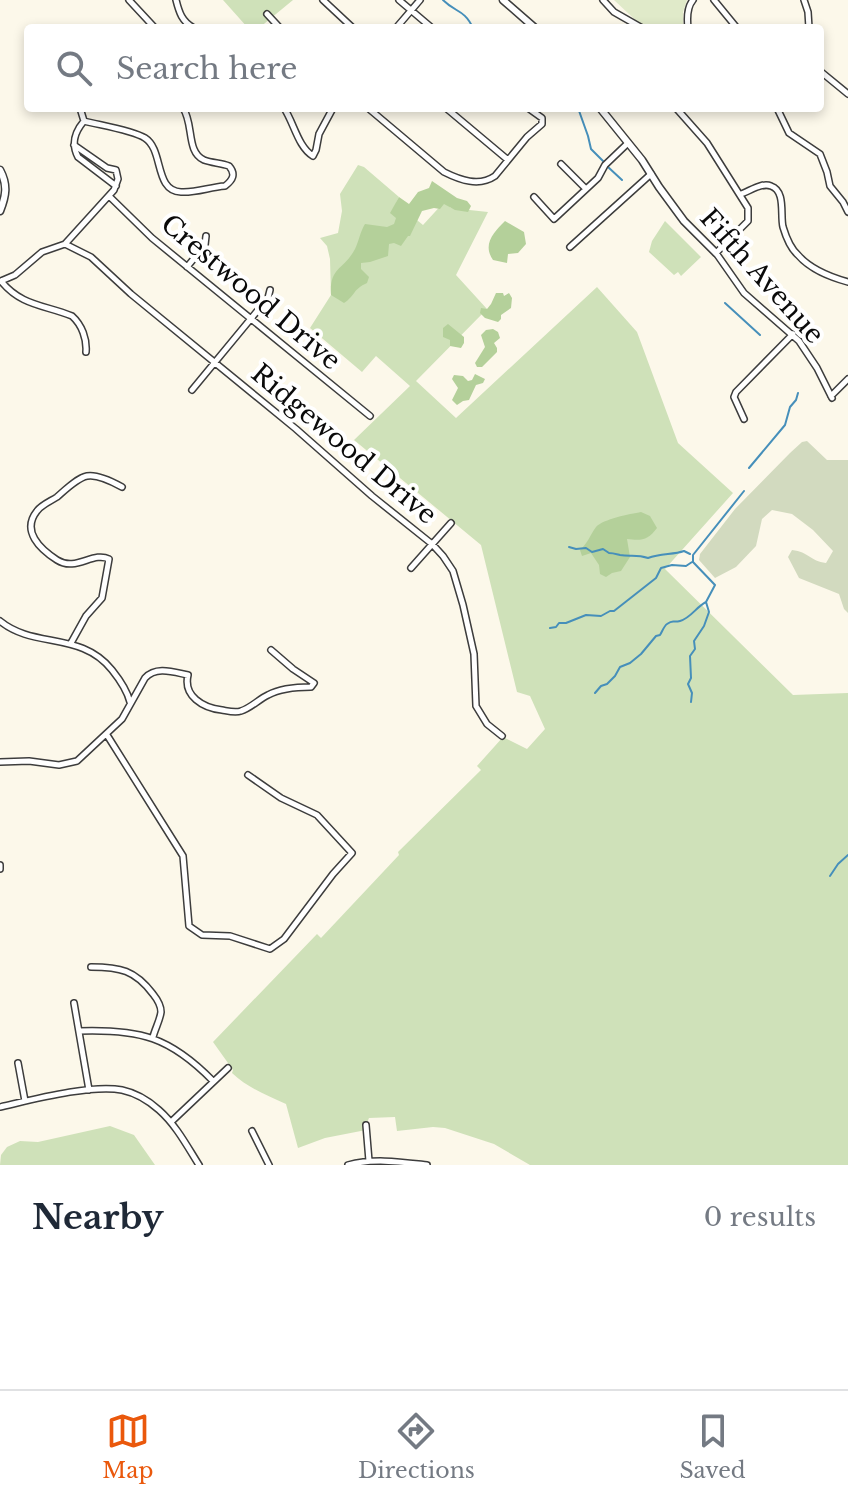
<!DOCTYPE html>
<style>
body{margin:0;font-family:"Libre Baskerville",serif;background:#f6f6f7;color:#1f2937}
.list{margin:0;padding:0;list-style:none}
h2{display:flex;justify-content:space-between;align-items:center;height:104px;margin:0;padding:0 32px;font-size:34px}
h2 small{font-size:26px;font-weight:400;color:#747a83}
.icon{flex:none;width:44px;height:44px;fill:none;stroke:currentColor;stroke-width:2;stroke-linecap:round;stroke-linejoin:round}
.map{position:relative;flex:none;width:848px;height:1165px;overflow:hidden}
.search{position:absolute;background:#fff;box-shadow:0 4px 12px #0003;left:24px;right:24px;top:24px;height:88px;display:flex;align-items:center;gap:20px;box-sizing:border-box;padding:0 28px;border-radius:8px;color:#747a83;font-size:30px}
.sheet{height:224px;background:#fff}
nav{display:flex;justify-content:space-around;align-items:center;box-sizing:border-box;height:112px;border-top:2px solid #e0e1e3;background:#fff;font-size:22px;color:#747a83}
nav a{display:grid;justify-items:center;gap:4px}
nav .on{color:#ea580c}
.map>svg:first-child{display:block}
.green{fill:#cfe1b9}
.forest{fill:#b4d09a}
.cemetery{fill:#d2dabf}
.pitch{fill:#e0eac9}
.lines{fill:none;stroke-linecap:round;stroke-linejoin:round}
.stream{stroke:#468fba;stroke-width:2}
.minor-casing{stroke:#3d3d3d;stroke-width:8}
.tertiary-casing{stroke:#3d3d3d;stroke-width:9}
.minor{stroke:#fff;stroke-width:5}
.tertiary{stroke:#fff;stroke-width:6}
.labels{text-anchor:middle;stroke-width:8;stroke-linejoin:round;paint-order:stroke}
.street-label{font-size:26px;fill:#0a0a0a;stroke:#fff}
</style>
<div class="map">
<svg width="848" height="1165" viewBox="0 0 848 1165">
<rect width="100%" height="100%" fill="#fcf8ea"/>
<!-- green -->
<path class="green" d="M223,0H293L259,28H248Z
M358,165L364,167L399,197L396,203L423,225L445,201L451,208L488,212L456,275L487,309L416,381L456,418L597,287L637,332L678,443L733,493L665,569L793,695L848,693V1165H530L494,1144L445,1128L433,1127L397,1131L395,1117L369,1118L366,1125V1130L325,1138L298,1148L286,1104C266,1095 248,1088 232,1073L233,1070L213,1042L317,934L321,938L399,855L398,852L481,770L477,766L503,737L527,749L545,729L530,696L517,692L481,545L354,440L410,386L376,356L362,372L310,328L331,295L330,259L327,246L320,238L338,233L342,211L340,194Z
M665,221L701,257L681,276L678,272L674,275L649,252L652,241Z
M110,1126L134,1135L155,1165H0L1,1155L7,1147L20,1141L38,1142Z"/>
<!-- forest -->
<path class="forest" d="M432,181L457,198L467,201L471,206L468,212L455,210L444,204L440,209L434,208L422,211L410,236H408L401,246L394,243L389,244L388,256L370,262L361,263V269L369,277L367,283C353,289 355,296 344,303L331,295C329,267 344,270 355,249C359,241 360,232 365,224L387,227L394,224L396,218L390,213L399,197L409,204L418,192L429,188Z
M505,221L524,232L526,244L518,253L508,254L507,263L493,260C482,244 494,232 505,221Z
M496,293H503L504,296L509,293L512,298L511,308L501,315V319L498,322L485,318L480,313L481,308L487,309L491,304Z
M448,324L464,337V343L461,348L450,346V340L443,337V328Z
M493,329L498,332L500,338L494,343L497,348V352L482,367H477L475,363L485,347L481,335L486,330Z
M475,374L485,379L483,383L476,385L469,400L463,401L457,405L452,400L458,388L452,379L454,375L463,376L468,381L472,380Z
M641,512L650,516L657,528C648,540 642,541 627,539L630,557L621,571L612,573L606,577L600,574L599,565L591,553L582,556L580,550C588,543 590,535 596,527C603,519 630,514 641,512Z"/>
<!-- cemetery -->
<path class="cemetery" d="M807,441L827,460H848V613L844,609L839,594L799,578L788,557L792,550C809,552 810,561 826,563L833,551L813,530L792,514L772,510L762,519L756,546L736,567L715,578L699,560L700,554L735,509L790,453L802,442Z"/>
<!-- pitch -->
<path class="pitch" d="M614,0H687L683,12V28H644Z"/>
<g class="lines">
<!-- stream -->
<path class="stream" d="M443,0C456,13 464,9 473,28
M578,108L588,136L591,149L603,161
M608,167L622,180
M725,303L760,335
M749,468L785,425L790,407L796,400L798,393
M569,547L576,549L586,548L592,552L603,549L609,553C613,553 616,554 620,555C630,557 636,554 648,558C661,553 673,555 684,551L690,554
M550,628L556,627L559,623H566L586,615L601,616L610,611H614L656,578L661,568L672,565L686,566L692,562
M595,693L601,686L607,684L615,676L620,667L630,663L641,654L656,636L660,635C662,632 664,626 667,624C674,619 672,623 680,621C691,618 696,607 706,602
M691,702L692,693L688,684L691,678L690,656L695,649L694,641L704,626L709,612L706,602L715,585L693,562V555L744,491
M830,876L838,864L848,855"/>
<defs>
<path id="minor" d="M129,0L155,28
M176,0C179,12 182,22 194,28
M323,0L353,28
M399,0L432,28
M603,0L614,12L642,28
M714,0L737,28
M804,0L808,12L809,28
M267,14L280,28
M396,28L420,0
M688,28C687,19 687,7 693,0
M820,71L848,94
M80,108L84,121C99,125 132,130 145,138C164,150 154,191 181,192C196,193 210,187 225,186C233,180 236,174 229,166C221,163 212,163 204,160C186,152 194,124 183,108
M284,108C294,123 298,147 313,156L316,150L319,134L333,108
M368,108L444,172C460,180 479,187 495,176L527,137L542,124V118L528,108
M446,108L508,160
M676,108L707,143L748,208V221L716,253L744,293L799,341L817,368L832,398
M777,108L789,133L820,154L827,172L830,186L843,202L848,212
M84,121C74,133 71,144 78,157L116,186
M561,164L586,189
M741,194C750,191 762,182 771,186C786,191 780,215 783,227C786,237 790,248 798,255C811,270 830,277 848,282
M109,196L152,238L370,416
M534,197L554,219L598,178L605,165L628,143
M65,244L91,257L131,294L296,429L372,496L432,544L443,556L453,571L463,605L474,654L476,706L487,724L502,736
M570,247L651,174
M187,267L205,245L206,236
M1,281L15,275L42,252L65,244L114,190L118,179L116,170L107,168L74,145
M1,281C21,306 45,305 72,316C82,325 87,339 86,352
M192,390L268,298L270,290
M831,396L848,379
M744,419L734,397L736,392L793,334
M411,568L451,523
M0,621C34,649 81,631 112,670C120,680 127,690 130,702
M71,643L86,616L102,598L109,559C93,551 76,572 57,560C40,549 21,531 37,511C41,505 51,501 57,497C65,490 77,478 87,476C98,474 113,482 122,487
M107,735L183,856L189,926L202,935L230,936L270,949L284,939L333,874L352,853L317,815L281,798L248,775
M0,762L29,761L59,765L77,761L122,719L145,678C156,666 173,672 188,675C183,696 203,708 222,710C228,711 235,713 241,711C251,708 259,699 268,695C281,688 297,687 311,687L314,683L293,669L271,650
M0,865V869
M91,967C120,967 135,970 153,994C157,999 161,1005 161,1012C160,1020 155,1029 153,1037
M74,1003L89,1090
M79,1031C140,1029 170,1037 213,1081
M18,1063L25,1101
M0,1107C31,1100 91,1084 122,1090C136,1093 149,1101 159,1110C176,1125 187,1146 199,1165
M171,1122L228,1068
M366,1125L369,1161
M252,1131L269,1165
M348,1165C374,1158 401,1162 427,1165"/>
<path id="tertiary" d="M503,0L535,28
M600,108L642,160L659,187L684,221L716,253
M0,170C8,185 6,196 0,211"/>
</defs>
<!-- minor casing -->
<use href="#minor" class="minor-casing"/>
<!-- tertiary casing -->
<use href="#tertiary" class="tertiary-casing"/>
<!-- minor -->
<use href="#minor" class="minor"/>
<!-- tertiary -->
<use href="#tertiary" class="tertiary"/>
</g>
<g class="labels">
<!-- street labels -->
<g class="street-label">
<text transform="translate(762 276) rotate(48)" y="9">Fifth Avenue</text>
<text transform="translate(251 292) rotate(40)" y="9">Crestwood Drive</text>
<text transform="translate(344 444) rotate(40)" y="9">Ridgewood Drive</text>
</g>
</g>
</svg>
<div class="search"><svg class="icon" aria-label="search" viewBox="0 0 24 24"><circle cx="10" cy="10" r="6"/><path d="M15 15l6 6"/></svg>Search here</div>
</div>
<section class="sheet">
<h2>Nearby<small>0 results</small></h2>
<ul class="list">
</ul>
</section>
<nav>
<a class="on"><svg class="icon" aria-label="map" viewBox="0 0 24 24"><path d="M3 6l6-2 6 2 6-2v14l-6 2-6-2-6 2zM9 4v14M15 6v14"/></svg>Map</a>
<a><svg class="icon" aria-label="directions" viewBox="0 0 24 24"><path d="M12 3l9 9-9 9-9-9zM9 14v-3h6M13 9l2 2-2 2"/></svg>Directions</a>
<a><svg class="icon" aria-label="saved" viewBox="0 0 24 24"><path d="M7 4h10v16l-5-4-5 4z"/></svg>Saved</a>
</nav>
